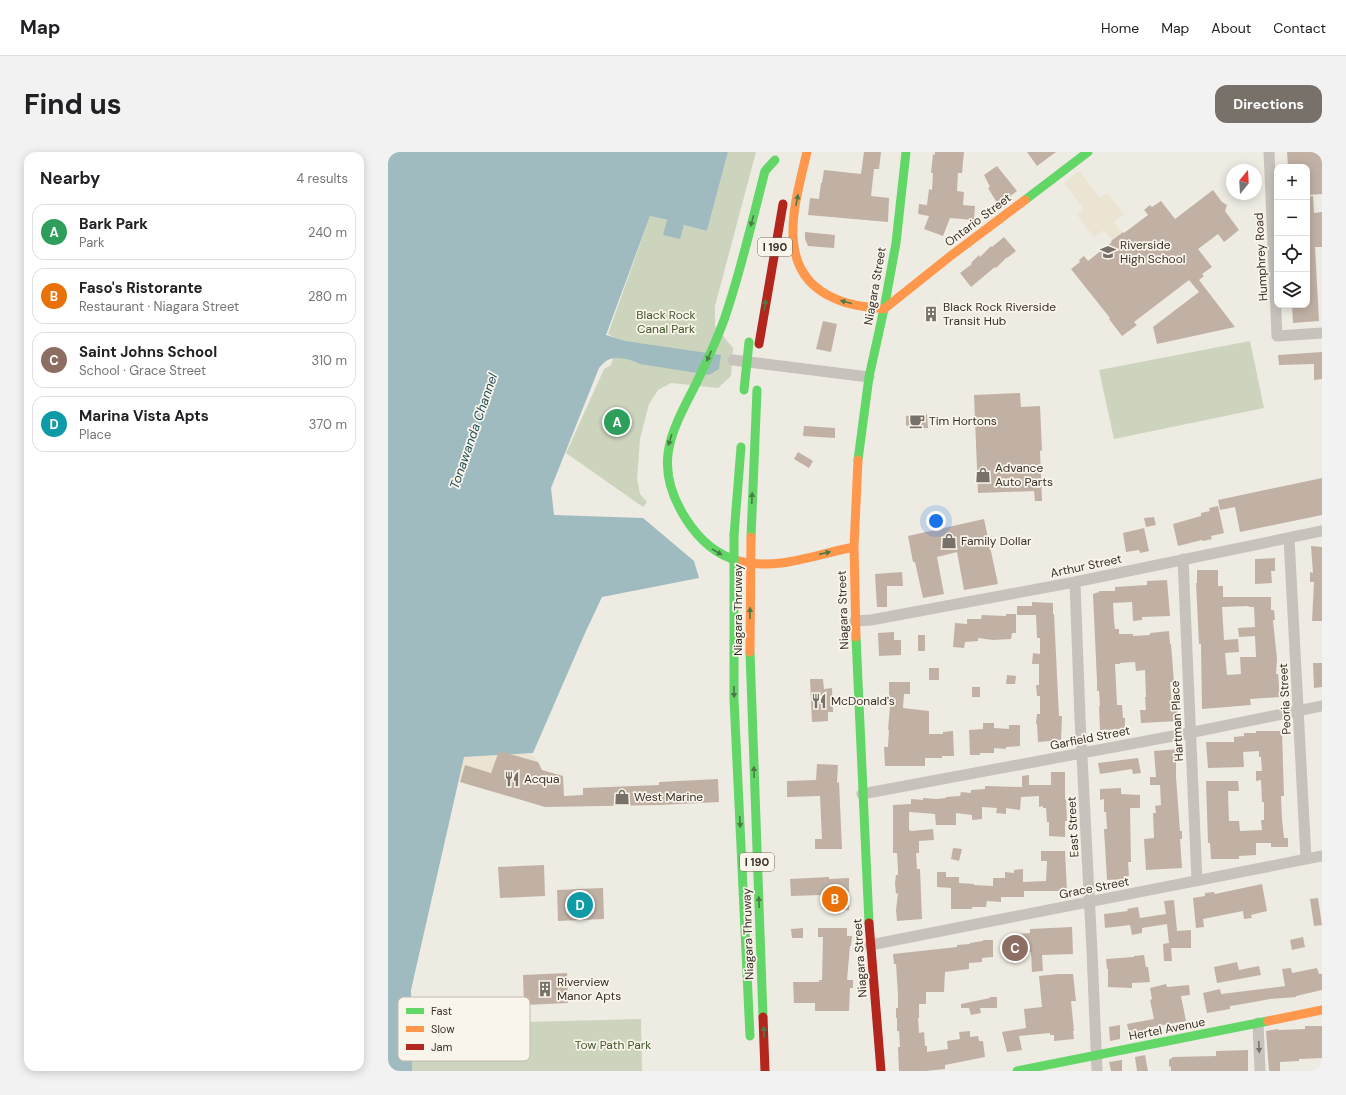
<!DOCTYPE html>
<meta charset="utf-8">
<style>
body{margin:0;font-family:"DM Sans",sans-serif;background:#f2f2f2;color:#202124}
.controls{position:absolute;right:12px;top:12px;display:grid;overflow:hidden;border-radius:8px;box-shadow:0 2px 10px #0003}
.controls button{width:36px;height:36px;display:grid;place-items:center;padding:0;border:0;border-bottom:1px solid #e0e0e0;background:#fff;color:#202124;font:20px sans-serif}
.compass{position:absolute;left:838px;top:12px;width:36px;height:36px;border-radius:50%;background:#fff;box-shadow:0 2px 10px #0003;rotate:18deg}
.you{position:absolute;left:548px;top:369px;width:14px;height:14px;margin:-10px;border:3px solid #fff;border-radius:50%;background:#1a73e8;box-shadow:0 0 0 6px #1a73e833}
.badge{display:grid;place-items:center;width:26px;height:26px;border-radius:50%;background:#78716a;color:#fff;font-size:13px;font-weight:700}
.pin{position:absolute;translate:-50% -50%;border:2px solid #fff;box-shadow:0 1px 4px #0006}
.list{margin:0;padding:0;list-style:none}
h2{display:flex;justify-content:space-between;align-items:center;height:52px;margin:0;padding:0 16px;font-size:17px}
h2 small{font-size:13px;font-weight:400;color:#757577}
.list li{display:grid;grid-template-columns:26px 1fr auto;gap:12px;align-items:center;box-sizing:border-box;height:56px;margin:0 8px 8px;padding:0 8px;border:1px solid #e0e0e0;border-radius:12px}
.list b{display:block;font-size:15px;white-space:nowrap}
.list p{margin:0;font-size:13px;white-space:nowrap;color:#757577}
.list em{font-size:13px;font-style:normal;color:#757577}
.icon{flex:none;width:22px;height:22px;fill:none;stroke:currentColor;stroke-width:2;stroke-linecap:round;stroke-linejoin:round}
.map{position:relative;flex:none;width:934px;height:919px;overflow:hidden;border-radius:12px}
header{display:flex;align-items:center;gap:24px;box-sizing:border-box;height:56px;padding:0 20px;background:#fff;border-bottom:1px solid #e0e0e0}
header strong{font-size:19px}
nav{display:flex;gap:22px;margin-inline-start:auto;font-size:14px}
.intro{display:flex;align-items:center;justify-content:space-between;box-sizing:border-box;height:96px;padding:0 24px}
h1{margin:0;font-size:28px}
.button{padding:10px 18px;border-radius:12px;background:#78716a;color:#fff;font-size:14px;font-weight:700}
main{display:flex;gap:24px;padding:0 24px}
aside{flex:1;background:#fff;border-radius:12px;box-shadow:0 2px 10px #0003}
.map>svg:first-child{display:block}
.green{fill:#ccd4bd}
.plaza{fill:#ece4d2}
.water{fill:#9fbbbf}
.building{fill:#c1b1a5;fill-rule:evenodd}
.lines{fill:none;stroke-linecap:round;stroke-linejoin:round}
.street{stroke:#c7c2bc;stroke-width:11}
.fast{stroke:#63d668;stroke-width:9}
.slow{stroke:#ff974d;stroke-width:9}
.jam{stroke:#b3261e;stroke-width:9}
.fast-bridge{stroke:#63d668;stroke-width:9}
.slow-bridge{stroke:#ff974d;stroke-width:9}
.oneway{fill:#4b7b45}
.oneway2{fill:#78726b}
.labels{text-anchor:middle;stroke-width:3.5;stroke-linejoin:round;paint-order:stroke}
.shield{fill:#faf5eb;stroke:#726b63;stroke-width:1}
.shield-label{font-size:11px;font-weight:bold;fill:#383029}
.street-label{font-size:12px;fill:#383029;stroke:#faf5eb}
.poi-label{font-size:12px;fill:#383029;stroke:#faf5eb;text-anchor:start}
.park-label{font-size:12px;fill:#42572d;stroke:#faf5eb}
.water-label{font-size:13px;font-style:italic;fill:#1f4e5a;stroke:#faf5eb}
.key{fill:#faf5eb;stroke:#c0bab1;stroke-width:1}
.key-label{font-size:11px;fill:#383029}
</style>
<header>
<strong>Map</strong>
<nav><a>Home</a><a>Map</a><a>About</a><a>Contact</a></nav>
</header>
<div class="intro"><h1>Find us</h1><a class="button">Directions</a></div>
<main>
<aside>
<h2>Nearby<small>4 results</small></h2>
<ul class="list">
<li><span class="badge" style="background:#2e9e5b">A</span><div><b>Bark Park</b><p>Park</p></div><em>240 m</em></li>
<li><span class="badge" style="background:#e8710a">B</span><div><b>Faso's Ristorante</b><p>Restaurant · Niagara Street</p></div><em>280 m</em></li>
<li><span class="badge" style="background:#8d6e63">C</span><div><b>Saint Johns School</b><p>School · Grace Street</p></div><em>310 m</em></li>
<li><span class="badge" style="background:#0f9aa8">D</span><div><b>Marina Vista Apts</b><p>Place</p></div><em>370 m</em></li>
</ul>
</aside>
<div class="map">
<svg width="934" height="919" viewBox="0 0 934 919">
<rect width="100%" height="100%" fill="#eeebe3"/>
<!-- green -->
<path class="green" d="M340,0H368L327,154V174L345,196L343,224L330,236L283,231L270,238L261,252L252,287L249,327L252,342L259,350L255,355L178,301L216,217L223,213L231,188L220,182L262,64L319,79Z
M862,189L876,256L726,287L711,218Z
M253,867L254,919H24V873Z"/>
<!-- plaza -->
<path class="plaza" d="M691,19L712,46L720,41L736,62L726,70L734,80L724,88L716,78L706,85L689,63L696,57L676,30Z
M113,595L146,604L150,610L111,599L103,621L77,613L72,630L67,628L74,603Z"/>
<!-- water -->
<path class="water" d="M0,0H340L319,79L296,73L292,87L275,83L279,68L262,64L218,183L237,189L333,203L331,217L321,223L252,212C243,207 226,203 218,209C215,211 213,214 211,216L163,336L166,363L255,366L306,409L311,426L214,445L197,481L145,601L76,605L23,838L24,919H0Z"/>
<!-- building -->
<path class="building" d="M476,0H493L491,17H486L483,44L501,46L500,70L420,63L422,46L431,47L433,31H434L436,18L473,22Z
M547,0H576L574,21H570L569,39L576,40L575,53L587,54L586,68L562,66L555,84L536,77L541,64L530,62L531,52L539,53L541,37L544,38L545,21H543L545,2L547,3Z
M639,0H668L649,14Z
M899,0H934V42L919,43V15H900Z
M609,14L629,39L621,45L620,44L609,51L600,36L602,35L596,23Z
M825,38L834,50L839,53L837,59L851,78L836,90L830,82L810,97L824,115L814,122L816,124L811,128L847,175L769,192L765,175L811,140L801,128L746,170L749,173L734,184L721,167L722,166L683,117L692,110L691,108L696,104L700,109L724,90L723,89L735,80L736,81L760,63L756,58L762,53L764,55L773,49L787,67Z
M925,44L926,61L934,60V95H927L931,169L905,171L904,153H919V45Z
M417,80L447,83L446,96L420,94L417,87Z
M616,85L628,99L619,106V105L608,116L607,115L583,135L572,121L584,112L583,111L591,103L592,105L603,94L604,95Z
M435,169L449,172L443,200L428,197Z
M934,200V227L926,228V212L891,213L890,203Z
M632,241L633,255L652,254L654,298L652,299L654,349H647L646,339L590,341L586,243Z
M539,262L540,276H522L518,273V264Z
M416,274L447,276V286L415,284Z
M410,300L425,309L421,316L406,307Z
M934,326V363L852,380L847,355L832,358L830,348Z
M830,354L836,381L823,384L824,387L815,389L814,388L790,394L785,372L813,364V361L822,359L821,356Z
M766,365L768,373L758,375L756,366Z
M596,367L610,432L576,438L569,400L549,405L556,442L535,446L527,410H525L520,384Z
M756,376L761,399L752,401L751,398L738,400L735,381Z
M923,394L934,395V469H924L926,430H922V420L925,421Z
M887,406V419H883L884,431L867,432V407Z
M809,418H830V434H835V445H883V458H886L887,468H885L889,507L888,522H890L892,545L862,547L863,553L814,557L813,492H811L808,431H809ZM861,454V455H866L867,475L850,476L851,485L867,484L868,505H852L853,522L839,523L837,501L851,500L850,487L836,488L834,455Z
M514,420L515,434H499V455H489L487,422Z
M779,428L782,464L754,465V468L745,469L744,450L725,451L726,468L727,477H731V482H745V484L762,483V481L781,479L782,492H783L786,530H782L784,556H789L790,569L753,571L752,558H758L757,545H758L757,518L748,519L747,510L732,511V512H727L729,553H734L735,566H737V577L712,578L711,554H712L711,539H709V529L705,442L711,440V439H727V435L759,433V429Z
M644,450L665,451V462H666L671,564H674L673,588L650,590L649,572H648L649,562H652V544H649L648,533H651V512H644L645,501L652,502V486H649L648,463H629V454H644Z
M618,462H628V481H624L623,487L605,488L590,486V489L577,490L576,496L565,495L567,471L579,472V467H593L594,463L618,464Z
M506,480V488H513V503L491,504L490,481Z
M530,483H537V499H530Z
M925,511H934V535L926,536Z
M541,516H551V528H541Z
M619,523L628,524L627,532H618Z
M422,527H435L436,537L444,536L445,560H440V569L424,570Z
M501,530H522V542H516L515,556L541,559V582H555V580L565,579L566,604H554V606H537V614H497L496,595H500L501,578H500L502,554H498V543H501Z
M584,535H592V545H584Z
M595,571H606V576L621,577V573H632V594L618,595V597L606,596V601H592V603H582L581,578L595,577Z
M868,579H894L896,644H893L894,667L896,686H900V695H883V691H868V703L851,704V707H823L822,691H820L818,629H850L851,639H840L841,669H851L852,679L874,678L873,668H876V650H874L873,628L868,629V619H874L873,605H871V599L855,600L856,615L820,616L818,590H846V585L856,584V581H868Z
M790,597V609H788V625L792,679H794V687H792L794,716L758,718L756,687L766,686L765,661H768L767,654L773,653L772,633H762V625H768L766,599Z
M111,599L150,610L154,618L175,624L176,644L195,643V636L271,633V630L330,627L331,650L272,653L157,655L72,630L77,613L103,621Z
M750,606L753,621L745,622L744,617L712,622L710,611Z
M429,612L450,613L449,631L451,630L454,697H427V687H434L432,644L399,645V629L428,628Z
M663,620H677V648L678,647L679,669H677V685L661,684V670H659L658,656H655V654L651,655V644L633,645L632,658L618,656V662L608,661L609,656L594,655V667L584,668V663L568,661V673H548L547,662L521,660V678L523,679L545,677L546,688L531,689V701H528L529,717H532L534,767L509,769L508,758L510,741L508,742L507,731L508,723H510V718L509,701H505V653L523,652V647L535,648V646L548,647L558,646V645L572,644L573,640L583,641V638L597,637V634L634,635V624L641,623V633H663Z
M733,636V642L752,643V656H742L743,710H740L741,724H736L737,727L719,728L716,677H719L718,660H716V647L712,648V637Z
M565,696L574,697L571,709L563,707Z
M653,699H677L679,739H636V745H613V750L599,749L598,755H584V757H563V736L549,735V720H558V725H571V731L586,732V733L605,734V726H617V720L626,721V718L635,717V730L658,729L659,709H653Z
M156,713L157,744L112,746L110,715Z
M441,725V727L461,726V758L447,759V756H445V752L433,753V743L403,744L402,727Z
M874,732L879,759L863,763L864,766L856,767L855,759L815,767L816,775L808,776L805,746L817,744V741L826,740L827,742Z
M215,736L216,767L170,769L169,738Z
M930,746L934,773L926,774L922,747Z
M786,748L789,779L803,778V796H783L784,809H776L775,792L781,791L779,772L754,776V781L744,783L742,773L717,776L716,762L740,759L739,757L750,755L752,766L778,762L776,749Z
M684,775L685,802L654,803L655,819L644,820L643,800L629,802L628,782L642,781V777Z
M415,776V786H404L403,777Z
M430,776H459V784H464L463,794H462L459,828H465V836H462L461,859H427V851H406L405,830H431V828H434L435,785H430Z
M915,785L917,795L904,798L902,788Z
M595,788H605V805L594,806V810L581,811V817L557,820L556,840H538V852H531V866H530L531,881L536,880L537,894H539V900L560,897L559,889L572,887L571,880L582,879V885L590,884L591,889H595L597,905L557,913V917L538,919H511L510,895H512L511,879H509V866H508V856H510V842L508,812H506L505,802L569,795V793L582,792V791L595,789Z
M756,803L758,815H760L762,830L744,831V836L720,835V817H719L718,807L746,805V804Z
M849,810L851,818L871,814L873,823L829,831L826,815Z
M903,816L904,821L929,816L931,822H934V838L908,844V845L882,847L855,852L842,854V857L819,861L815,841L832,837L833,842L897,834L894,817Z
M179,821L180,851L136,853L135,823Z
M670,822H685L688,849H683L686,879H685L686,887L666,889V883H662V881L631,884L634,898L619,900L614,880L638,876L636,857L654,855L651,824Z
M778,832L779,835L801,833L802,843L793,844L798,869L758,876L759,881L742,885L739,872L766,867L762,848L764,847L762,836Z
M602,845H609V856H592L593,861L583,863L581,856H573V852L602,846Z
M732,873V887L722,889L721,875Z
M917,874H934V906L911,907V909L892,910V919H881L878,879L890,877V878L917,877Z
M860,898V919H783V915L781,914V908L785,905L828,904V899Z
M757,903L760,919H749L747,905Z
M734,908V919H723L721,910Z"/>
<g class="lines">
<!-- street -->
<path class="street" d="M881,0L889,184L934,181
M345,208L481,225
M901,386L918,707
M795,407L809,729
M687,430L692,566L704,799L709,919
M467,469L483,468L687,430L934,379
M474,642L796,582L934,554
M482,793L934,704
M870,871L872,919"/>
<!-- fast -->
<path class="fast" d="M637,48L700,0
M470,308L481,225L496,157L508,91L518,0
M346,383L353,295
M363,385L369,238
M351,409C328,403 310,386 298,367C264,314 282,282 308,232C318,211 328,190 336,168C353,119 364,69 377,19L387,8
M468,485L481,771
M362,500L375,865
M346,501V547L362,884
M629,919L880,869"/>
<!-- slow -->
<path class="slow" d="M419,0C407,51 384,121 448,147C463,154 480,155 496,157
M496,157L565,102L637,48
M351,409C390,419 428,402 466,395
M468,485L466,395L470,308
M880,869L934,858"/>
<!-- jam -->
<path class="jam" d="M371,192L395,52
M481,771L493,919
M375,865L377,919"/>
<!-- fast-bridge -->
<path class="fast-bridge" d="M356,238L361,190
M346,383V501"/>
<!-- slow-bridge -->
<path class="slow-bridge" d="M362,500L363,385"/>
</g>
<!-- one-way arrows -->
<defs><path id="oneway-solid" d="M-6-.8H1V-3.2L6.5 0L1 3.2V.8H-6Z"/></defs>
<g class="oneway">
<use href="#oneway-solid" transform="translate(409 48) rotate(-79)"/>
<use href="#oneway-solid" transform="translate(364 69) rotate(105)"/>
<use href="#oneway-solid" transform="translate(458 150) rotate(-165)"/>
<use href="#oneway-solid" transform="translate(377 153) rotate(-82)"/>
<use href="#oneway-solid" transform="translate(321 204) rotate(114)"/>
<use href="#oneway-solid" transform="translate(282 288) rotate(107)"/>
<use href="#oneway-solid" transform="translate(364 346) rotate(-88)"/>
<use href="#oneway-solid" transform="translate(329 400) rotate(31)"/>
<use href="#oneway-solid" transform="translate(437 401) rotate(-13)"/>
<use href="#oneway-solid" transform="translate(362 461) rotate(-89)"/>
<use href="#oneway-solid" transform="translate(346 540) rotate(89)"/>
<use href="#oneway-solid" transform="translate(366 620) rotate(-92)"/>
<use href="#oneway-solid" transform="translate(352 670) rotate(87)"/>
<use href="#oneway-solid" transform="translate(371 750) rotate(-92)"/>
<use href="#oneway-solid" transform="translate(376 880) rotate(-92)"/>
</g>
<use class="oneway2" href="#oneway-solid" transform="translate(871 895) rotate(87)"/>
<!-- icons -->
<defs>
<symbol id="school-bare" viewBox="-9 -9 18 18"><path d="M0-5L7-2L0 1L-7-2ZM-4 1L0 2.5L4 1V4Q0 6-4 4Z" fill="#78716a" stroke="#faf5eb" stroke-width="2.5" paint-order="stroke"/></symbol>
<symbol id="building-bare" viewBox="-9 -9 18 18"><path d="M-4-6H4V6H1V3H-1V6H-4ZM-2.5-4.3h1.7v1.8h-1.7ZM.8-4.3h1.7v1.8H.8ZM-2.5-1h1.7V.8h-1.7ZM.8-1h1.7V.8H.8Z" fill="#78716a" stroke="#faf5eb" stroke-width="2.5" paint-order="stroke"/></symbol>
<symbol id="cafe-bare" viewBox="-9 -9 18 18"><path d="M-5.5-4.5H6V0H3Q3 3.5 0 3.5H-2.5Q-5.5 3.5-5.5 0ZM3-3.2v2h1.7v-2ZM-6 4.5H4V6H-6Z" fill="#78716a" stroke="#faf5eb" stroke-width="2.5" paint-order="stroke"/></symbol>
<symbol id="shop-bare" viewBox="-9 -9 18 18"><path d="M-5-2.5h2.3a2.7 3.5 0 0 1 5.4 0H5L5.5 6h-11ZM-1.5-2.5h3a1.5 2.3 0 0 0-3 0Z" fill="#78716a" stroke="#faf5eb" stroke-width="2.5" paint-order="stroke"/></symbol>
<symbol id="restaurant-bare" viewBox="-9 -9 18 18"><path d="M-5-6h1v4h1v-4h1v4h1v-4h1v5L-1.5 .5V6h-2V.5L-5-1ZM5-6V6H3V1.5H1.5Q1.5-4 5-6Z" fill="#78716a" stroke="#faf5eb" stroke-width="2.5" paint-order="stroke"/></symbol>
</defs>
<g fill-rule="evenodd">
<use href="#school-bare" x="709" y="89" width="22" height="22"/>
<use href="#building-bare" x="532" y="151" width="22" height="22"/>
<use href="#cafe-bare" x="518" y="258" width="22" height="22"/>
<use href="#shop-bare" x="584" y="312" width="22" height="22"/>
<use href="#shop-bare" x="550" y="378" width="22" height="22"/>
<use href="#restaurant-bare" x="420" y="538" width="22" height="22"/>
<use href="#restaurant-bare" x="113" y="616" width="22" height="22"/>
<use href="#shop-bare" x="223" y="634" width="22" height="22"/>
<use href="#building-bare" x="146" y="826" width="22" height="22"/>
</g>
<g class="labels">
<!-- shield labels -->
<g class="shield">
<rect x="370" y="86" width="34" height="18" rx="3"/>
<rect x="352" y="701" width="34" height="18" rx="3"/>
</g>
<g class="shield-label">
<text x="387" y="99">I 190</text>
<text x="369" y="714">I 190</text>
</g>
<!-- street labels -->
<g class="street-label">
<text transform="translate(590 68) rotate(-37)" y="4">Ontario Street</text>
<text transform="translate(873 105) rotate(-93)" y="4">Humphrey Road</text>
<text transform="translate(487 134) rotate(-80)" y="4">Niagara Street</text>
<text transform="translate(698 414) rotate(-12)" y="4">Arthur Street</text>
<text transform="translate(350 458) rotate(-90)" y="4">Niagara Thruway</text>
<text transform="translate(455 458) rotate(-92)" y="4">Niagara Street</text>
<text transform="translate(897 547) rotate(-93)" y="4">Peoria Street</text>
<text transform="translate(789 569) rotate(-93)" y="4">Hartman Place</text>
<text transform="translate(702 586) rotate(-11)" y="4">Garfield Street</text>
<text transform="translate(685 675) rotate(-93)" y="4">East Street</text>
<text transform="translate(706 736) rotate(-11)" y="4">Grace Street</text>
<text transform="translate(360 782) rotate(-92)" y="4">Niagara Thruway</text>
<text transform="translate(472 806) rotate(-94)" y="4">Niagara Street</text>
<text transform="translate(779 877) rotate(-11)" y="4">Hertel Avenue</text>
</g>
<!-- poi labels -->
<g class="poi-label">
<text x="732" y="97">Riverside<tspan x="732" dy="14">High School</tspan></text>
<text x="555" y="159">Black Rock Riverside<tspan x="555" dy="14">Transit Hub</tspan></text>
<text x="541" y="273">Tim Hortons</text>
<text x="607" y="320">Advance<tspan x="607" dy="14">Auto Parts</tspan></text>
<text x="573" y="393">Family Dollar</text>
<text x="443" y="553">McDonald's</text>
<text x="136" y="631">Acqua</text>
<text x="246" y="649">West Marine</text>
<text x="169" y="834">Riverview<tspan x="169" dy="14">Manor Apts</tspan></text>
</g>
<!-- park labels -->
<g class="park-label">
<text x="278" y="167">Black Rock<tspan x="278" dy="14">Canal Park</tspan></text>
<text x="225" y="897">Tow Path Park</text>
</g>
<!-- water labels -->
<g class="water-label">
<text transform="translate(85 279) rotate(-71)" y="5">Tonawanda Channel</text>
</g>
</g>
<!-- legend -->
<rect x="10" y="845" width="132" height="64" rx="6" class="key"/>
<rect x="18" y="856" width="18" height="6" fill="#63d668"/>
<rect x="18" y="874" width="18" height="6" fill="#ff974d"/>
<rect x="18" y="892" width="18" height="6" fill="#b3261e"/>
<g class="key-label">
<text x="43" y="863">Fast</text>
<text x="43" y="881">Slow</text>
<text x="43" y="899">Jam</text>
</g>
</svg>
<div class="controls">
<button>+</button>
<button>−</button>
<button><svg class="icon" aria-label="locate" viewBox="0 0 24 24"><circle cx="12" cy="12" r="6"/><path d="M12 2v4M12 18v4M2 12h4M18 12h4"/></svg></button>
<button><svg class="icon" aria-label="layers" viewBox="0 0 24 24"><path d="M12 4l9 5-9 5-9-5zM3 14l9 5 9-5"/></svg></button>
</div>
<svg class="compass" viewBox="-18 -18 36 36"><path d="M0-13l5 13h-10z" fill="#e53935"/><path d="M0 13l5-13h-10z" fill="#757577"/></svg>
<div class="you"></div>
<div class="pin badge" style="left:229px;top:270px;background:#2e9e5b">A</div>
<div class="pin badge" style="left:447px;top:747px;background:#e8710a">B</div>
<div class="pin badge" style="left:627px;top:796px;background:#8d6e63">C</div>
<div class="pin badge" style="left:192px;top:753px;background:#0f9aa8">D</div>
</div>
</main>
